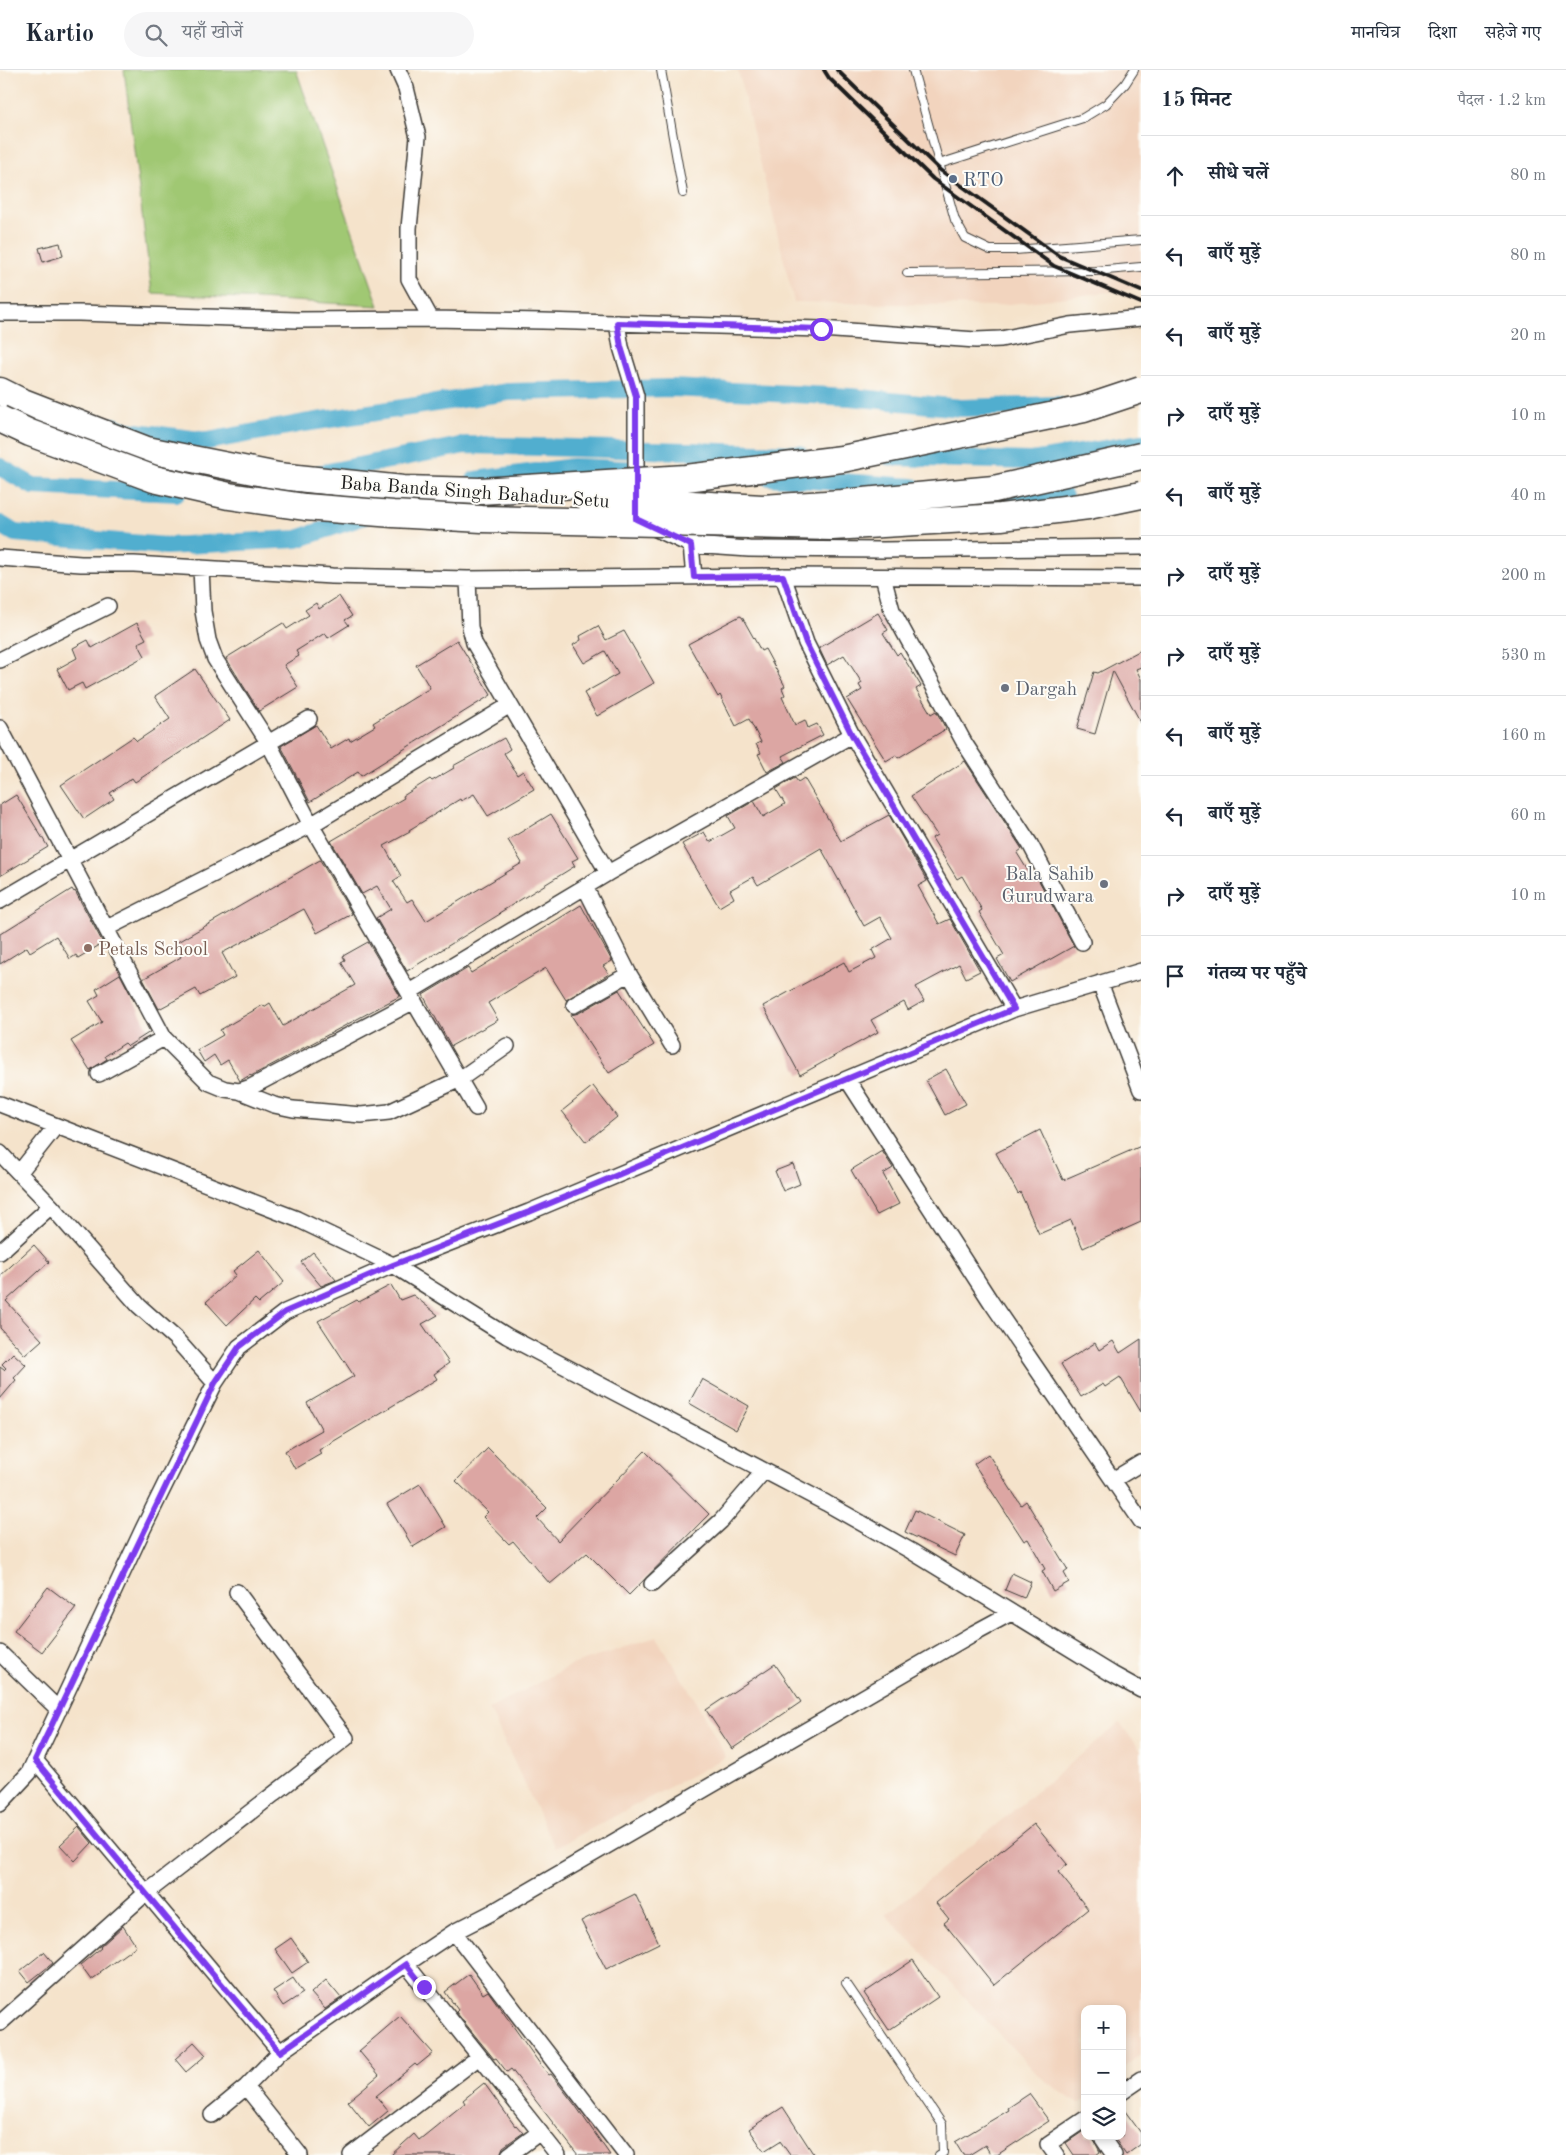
<!DOCTYPE html>
<html lang="hi">
<meta charset="utf-8">
<style>
body{margin:0;font-family:"Old Standard TT","Noto Serif Devanagari",serif;background:#f6f6f7;color:#1f2937}
.controls{position:absolute;right:15px;bottom:15px;display:grid;overflow:hidden;border-radius:10px;box-shadow:0 2px 8px #0003}
.controls button{width:45px;height:45px;display:grid;place-items:center;padding:0;border:0;border-bottom:1px solid #e0e1e3;background:#fff;color:#1f2937;font:25px sans-serif}
.stop{position:absolute;width:15px;height:15px;margin:-11px;border:4px solid #7c3aed;border-radius:50%;background:#fff}
.stop.end{background:#7c3aed;border-color:#fff;box-shadow:0 1px 5px #0008}
.list{margin:0;padding:0;list-style:none}
h2{display:flex;justify-content:space-between;align-items:center;height:65px;margin:0;padding:0 20px;font-size:21px}
h2 small{font-size:16px;font-weight:400;color:#747a83}
.list li{display:grid;grid-template-columns:32px 1fr auto;gap:15px;align-items:center;box-sizing:border-box;height:80px;padding:0 20px;border-top:1px solid #e0e1e3}
.list b{display:block;font-size:19px;white-space:nowrap}
.list em{font-size:16px;font-style:normal;color:#747a83}
.icon{flex:none;width:28px;height:28px;fill:none;stroke:currentColor;stroke-width:2;stroke-linecap:round;stroke-linejoin:round}
.map{position:relative;flex:none;width:1141px;height:2085px;overflow:hidden}
header{display:flex;align-items:center;gap:30px;box-sizing:border-box;height:70px;padding:0 25px;background:#fff;border-bottom:1px solid #e0e1e3}
header strong{font-size:24px}
nav{display:flex;gap:28px;margin-inline-start:auto;font-size:18px}
.search{width:350px;height:45px;background:#f6f6f7;display:flex;align-items:center;gap:12px;box-sizing:border-box;padding:0 18px;border-radius:28px;color:#747a83;font-size:19px}
main{display:flex}
aside{flex:1;background:#fff}
.map>svg:first-child{display:block}
.built{fill:#f2d4be}
.green{fill:#a0c873;stroke:#5e7248}
.lines{fill:none;stroke-linecap:round;stroke-linejoin:round}
.canal{stroke:#51aecf;stroke-width:18}
.building{fill:#dca6a3}
.service-casing{stroke:#3d3a36;stroke-width:10}
.minor-casing{stroke:#3d3a36;stroke-width:18}
.trunk-casing{stroke:#3d3a36;stroke-width:29}
.service{stroke:#fff;stroke-width:8}
.minor{stroke:#fff;stroke-width:15}
.trunk{stroke:#fff;stroke-width:26}
.rail{stroke:#1c1c1c;stroke-width:4}
.trunk-bridge-casing{stroke:#3d3a36;stroke-width:29;stroke-linecap:butt}
.trunk-bridge{stroke:#fff;stroke-width:26}
.route{stroke:#7c3aed;stroke-width:6}
.service-dot{fill:#5c6f8a;stroke:#fdfcf7;stroke-width:2}
.worship-dot{fill:#6b7280;stroke:#fdfcf7;stroke-width:2}
.education-dot{fill:#8d6e63;stroke:#fdfcf7;stroke-width:2}
.labels{text-anchor:middle;stroke-width:4;stroke-linejoin:round;paint-order:stroke}
.service-label{font-size:19px;fill:#4e5e75;stroke:#fdfcf7;text-anchor:start}
.street-label{font-size:19px;fill:#1c1c1c;stroke:#fdfcf7}
.worship-label{font-size:19px;fill:#5b616d;stroke:#fdfcf7;text-anchor:start}
.education-label{font-size:19px;fill:#785e54;stroke:#fdfcf7;text-anchor:start}
</style>
<header>
<strong>Kartio</strong>
<div class="search"><svg class="icon" aria-label="search" viewBox="0 0 24 24"><circle cx="10" cy="10" r="6"/><path d="M15 15l6 6"/></svg>यहाँ खोजें</div>
<nav><a>मानचित्र</a><a>दिशा</a><a>सहेजे गए</a></nav>
</header>
<main>
<div class="map">
<svg width="1141" height="2085" viewBox="0 0 1141 2085">
<rect width="100%" height="100%" fill="#fdfcf7"/>
<filter id="ink" filterUnits="userSpaceOnUse"><feTurbulence type="fractalNoise" baseFrequency=".02" numOctaves="2"/><feDisplacementMap in="SourceGraphic" scale="10" xChannelSelector="R" yChannelSelector="G"/><feConvolveMatrix kernelMatrix="1 2 1 2 8 2 1 2 1" color-interpolation-filters="sRGB"/></filter>
<filter id="wash" filterUnits="userSpaceOnUse"><feTurbulence type="fractalNoise" baseFrequency=".0096" numOctaves="4" result="noise"/><feDisplacementMap in="SourceGraphic" scale="20" xChannelSelector="R" yChannelSelector="G"/><feGaussianBlur stdDeviation="1.12" result="paint"/><feColorMatrix in="noise" values="0 0 0 0 0 0 0 0 0 0 0 0 0 0 0 0 0 1.4 0 .05"/><feComposite in="paint" operator="in"/></filter>
<g filter="url(#wash)">
<rect width="100%" height="100%" fill="#f5e3cb"/>
<!-- built -->
<path class="built" d="M738,0H1141V218L994,236L794,232Z
M656,1567L694,1628L726,1687L555,1778L489,1639L572,1595Z
M1120,1653L1141,1681V1984L1122,1999V1939H1085V2029L1078,2034L1039,2006L886,1845Z"/>
<!-- green -->
<path class="green" d="M124,0H296L379,236L152,223Z"/>
<g class="lines">
<!-- canal -->
<path class="canal" d="M113,356L128,361L208,371L304,353L508,322L672,318L850,327L961,338L1058,335
M890,387L1032,391L1141,373
M0,397L33,416L177,423
M318,404L465,375L799,384
M769,407L913,417
M475,410L573,397L641,400
M996,425L1043,429L1064,426
M0,454L15,463L166,476L297,469L365,446"/>
</g>
<g id="blocks">
<!-- building -->
<path class="building" d="M60,173L63,186L43,192L39,178Z
M339,526L352,546L345,550L349,555L328,568L325,563L296,581L299,586L284,595L298,617L259,641L226,588L283,553L287,559L309,545L305,540L316,533L319,539Z
M878,543L888,560L883,563L897,585L900,582L921,616L916,619L931,644L936,641L946,659L898,688L896,685L886,691L847,629L862,620L859,615L862,613L844,585L827,595L819,578Z
M740,546L742,547L761,581L765,579L785,616L782,618L785,625L782,627L795,655L805,650L808,658L817,654L823,665L782,686L786,692L767,702L758,684L761,683L756,674L761,672L749,649L736,656L720,625L718,627L688,574Z
M137,553L146,569L138,573L145,586L85,619L82,613L68,620L57,599L77,588L73,578L88,570L92,578Z
M598,556L606,570L624,561L654,613L597,646L584,623L618,604L605,581L584,593L573,575L581,570L580,566Z
M457,570L491,625L361,706L358,702L310,732L281,676L316,655L331,679L349,668L350,671L375,656L373,653L430,618L416,595Z
M1141,580V597L1136,599L1141,609V653L1113,601L1095,664L1077,659L1094,602L1098,603Z
M195,599L230,650L135,712L132,708L110,723L114,729L84,749L61,715L133,667L137,671L170,649L155,626Z
M504,668L510,679L504,683L517,705L523,701L534,719L488,746L474,724L461,731L460,729L409,760L410,762L384,776L401,806L393,811L407,832L412,829L426,851L522,793L508,770L551,744L578,788L572,791L575,796L499,843L500,844L407,901L376,848L391,839L377,816L362,824L331,771L404,728L403,726L430,709L432,711L454,698L453,696Z
M965,691L1022,779L1017,783L1033,809L1037,807L1074,876L1010,912L997,889L1004,885L979,842L982,840L962,806L957,809L932,768L937,765L911,726Z
M795,708L798,712L804,708L841,771L889,745L927,811L918,816L939,854L950,849L980,901L966,908L959,894L916,917L924,931L908,940L904,932L871,950L878,962L800,1005L763,936L844,892L849,902L876,888L872,880L892,868L880,847L864,856L821,778L758,815L753,807L730,820L734,828L719,837L682,774L704,762L710,772L735,758L728,746L754,731L763,747L785,734L776,719Z
M16,725L48,777L0,806V735Z
M320,790L352,844L317,863L304,839L222,883L235,907L200,926L196,919L159,939L143,909L181,887L174,874Z
M72,819L74,822L75,821L103,873L78,888L76,885L70,889L56,866L30,882L27,877L0,894V864Z
M581,835L612,891L603,896L609,904L566,930L546,898L488,933L498,950L451,976L423,925L468,898L471,903Z
M368,872L400,926L251,1006L250,1005L240,1011L228,990L220,995L214,985L204,992L197,980L223,965L220,960L263,935L264,937L270,933L283,956L355,915L341,892L345,890L343,886Z
M120,904L150,962L128,976L125,973L105,986L107,989L90,1000L71,971L102,952L89,931L99,925L96,919Z
M619,920L654,975L609,1003L571,945L579,943Z
M946,999L966,1034L945,1045L926,1010Z
M593,1016L617,1047L586,1072L562,1041Z
M1040,1060L1063,1110L1141,1076V1152L1083,1178L1071,1150L1039,1164L1020,1122L1018,1124L996,1083Z
M882,1081L893,1098L883,1104L899,1134L877,1145L851,1100Z
M793,1094L800,1114L783,1121L775,1101Z
M34,1175L49,1192L6,1231L42,1270L25,1285L0,1258V1206Z
M259,1180L284,1212L259,1233L255,1229L227,1255L206,1232L236,1205L233,1201Z
M313,1182L336,1210L321,1216L301,1192Z
M391,1215L400,1230L413,1225L438,1245L422,1254L449,1293L434,1304L437,1309L319,1380L321,1384L295,1399L285,1381L322,1360L307,1333L354,1306L318,1251L357,1230L359,1232Z
M1141,1269V1342L1120,1307L1105,1317L1103,1314L1081,1327L1061,1294L1095,1273L1099,1280L1113,1271L1120,1283Z
M13,1283L26,1295L14,1308L16,1310L0,1329V1297L4,1300L6,1298L2,1294Z
M702,1309L749,1336L736,1360L689,1333Z
M488,1378L547,1438L537,1448L558,1471L645,1381L709,1444L629,1525L587,1483L550,1514L513,1471L509,1474L483,1447L488,1442L456,1411Z
M988,1384L1021,1435L1026,1431L1068,1500L1064,1503L1069,1512L1053,1521L1042,1501L1045,1499L1028,1469L1024,1471L974,1394Z
M420,1414L446,1457L413,1477L387,1434Z
M915,1440L965,1465L955,1486L905,1462Z
M1012,1503L1031,1512L1024,1528L1005,1520Z
M48,1517L76,1538L42,1582L14,1561Z
M775,1594L801,1632L732,1679L706,1640Z
M1034,1754L1067,1794L1058,1802L1088,1839L994,1915L944,1853L949,1849L936,1833Z
M79,1757L92,1773L75,1791L60,1775Z
M635,1824L659,1873L606,1899L581,1851Z
M123,1856L136,1876L100,1902L101,1903L91,1910L80,1895L101,1878L100,1877Z
M291,1868L308,1892L292,1903L275,1879Z
M44,1882L53,1893L29,1912L20,1901Z
M913,1890L938,1927L889,1960L864,1923Z
M469,1904L483,1924L488,1921L540,1994L549,2005L551,2004L575,2035L610,2085H578L511,1999L507,2002L496,1988L494,1989L456,1942L458,1940L445,1922Z
M293,1908L303,1923L283,1936L273,1921Z
M326,1910L341,1928L325,1939L311,1923Z
M400,1946L433,1983L417,1996L415,1994L376,2026L388,2041L369,2057L348,2031L379,2005L359,1981Z
M194,1972L206,1985L186,2002L175,1989Z
M484,2013L515,2056L516,2055L523,2063L503,2077L500,2085H391L414,2064L419,2070L465,2033L463,2030Z
M1029,2024L1049,2051L997,2085H991L985,2075L969,2085H963L955,2072L1009,2040L1008,2038Z
M783,2037L814,2085H790L780,2071L764,2081L749,2059Z
M1122,2037L1141,2063V2074L1126,2085L1113,2066H1122Z
M1085,2060V2066H1092L1100,2082L1096,2085H1074L1066,2073Z"/>
</g>
</g>
<g filter="url(#ink)">
<use href="#blocks" fill-opacity="0" stroke="#3d3a36" stroke-width="1"/>
<g class="lines">
<defs>
<path id="service" d="M661,0L683,123
M913,0L955,150L965,168L990,180H1015L1141,170
M939,94L1083,48L1106,34L1125,14L1134,0
M907,203L1095,201L1141,197
M846,1913L942,2054L943,2083L939,2085"/>
<path id="minor" d="M398,0L406,18L418,67L409,158V209L431,249
M0,243H79L297,250L431,249L543,251L821,259L976,270L1001,269L1070,255L1141,248
M617,253L621,277L636,326V418
M654,458L691,475L749,479L883,480L1141,477
M691,475L694,507
M0,488L81,494H134L332,506L468,509L783,506L1141,508
M201,498L203,541L208,570L215,589L268,672L311,755L476,1038
M783,506L806,573L852,665L1014,939
M883,507L892,540L965,674L1030,774L1082,872
M468,509L470,557L474,573L608,803
M0,590L108,536
M0,658L164,968L208,1012L225,1019L239,1021L251,1017L414,931
M585,817L629,904L672,975
M0,831L309,649
M107,858L311,755L510,635
M1100,913L1141,1020
M409,922L608,803L852,665
M574,935L629,904
M99,1004L164,968
M847,1009L991,1232L1141,1451
M239,1021L274,1035L293,1039L361,1045L389,1042L460,1009L507,976
M0,1034L297,1149L393,1195L507,1266L826,1433L911,1481L1112,1604L1141,1620
M0,1083L19,1103
M51,1136L139,1236L175,1268L215,1313
M0,1182L51,1136L19,1103L56,1056
M1113,1410L1141,1393
M652,1514L721,1451L764,1401
M0,1583L59,1640
M35,1690L280,1982
M0,1734L29,1703L143,1459L215,1313L239,1277L285,1242L393,1195L529,1142L1014,939L1141,901
M454,1862L626,2085
M406,1894L558,2085
M0,1953L146,1823L346,1668L237,1522
M246,2017L300,2085
M1122,2022L1141,2009
M212,2045L246,2017L280,1982L406,1894L454,1862L491,1843L974,1563L1011,1543
M1101,2066L1114,2085
M351,2085L479,1987
M509,2085L540,2062
M1056,2085L1048,2074L1085,2049"/>
<path id="trunk" d="M0,321L18,330L147,380L278,406L403,419L480,421"/>
</defs>
<!-- service casing -->
<use href="#service" class="service-casing"/>
<!-- minor casing -->
<use href="#minor" class="minor-casing"/>
<!-- trunk casing -->
<use href="#trunk" class="trunk-casing"/>
<!-- service -->
<use href="#service" class="service"/>
<!-- minor -->
<use href="#minor" class="minor"/>
<!-- trunk -->
<use href="#trunk" class="trunk"/>
<!-- rail -->
<path class="rail" d="M824,0L829,8L933,109L1054,196L1141,233
M837,0L940,100L1059,186L1141,221"/>
<defs>
<path id="trunk-bridge" d="M0,349L30,363L154,409L229,426L305,437L393,444L482,449L832,457L1001,447L1088,436L1141,425
M480,421L686,408L842,389L1084,339L1141,320
M588,428L762,438L842,433L994,419L1141,386"/>
</defs>
<!-- trunk-bridge casing -->
<use href="#trunk-bridge" class="trunk-bridge-casing"/>
<!-- trunk-bridge -->
<use href="#trunk-bridge" class="trunk-bridge"/>
</g>
</g>
<g class="lines" filter="url(#ink)">
<!-- route -->
<path class="route" d="M424,1917L406,1894L280,1982L213,1904L35,1690L215,1313L239,1277L285,1242L393,1195L529,1142L1014,939L852,665L806,573L783,506L694,507L691,475L636,449V326L621,277L617,253L821,259"/>
</g>
<!-- markers -->
<circle class="service-dot" cx="953" cy="109" r="5"/>
<g class="worship-dot">
<circle cx="1005" cy="618" r="5"/>
<circle cx="1104" cy="814" r="5"/>
</g>
<circle class="education-dot" cx="88" cy="878" r="5"/>
<g class="labels">
<!-- service labels -->
<g class="service-label">
<text x="963" y="116">RTO</text>
</g>
<!-- street labels -->
<g class="street-label">
<text transform="translate(475 421) rotate(4)" y="7">Baba Banda Singh Bahadur Setu</text>
</g>
<!-- worship labels -->
<g class="worship-label">
<text x="1015" y="625">Dargah</text>
<text x="1094" y="810" text-anchor="end">Bala Sahib<tspan x="1094" dy="22">Gurudwara</tspan></text>
</g>
<!-- education labels -->
<g class="education-label">
<text x="98" y="885">Petals School</text>
</g>
</g>
</svg>
<div class="controls">
<button>+</button>
<button>−</button>
<button><svg class="icon" aria-label="layers" viewBox="0 0 24 24"><path d="M12 4l9 5-9 5-9-5zM3 14l9 5 9-5"/></svg></button>
</div>
<div class="stop" style="left:821px;top:259px"></div>
<div class="stop end" style="left:424px;top:1917px"></div>
</div>
<aside>
<h2>15 मिनट<small>पैदल · 1.2 km</small></h2>
<ul class="list">
<li><svg class="icon" aria-label="ahead" viewBox="0 0 24 24"><path d="M12 20V5M6 11l6-6 6 6"/></svg><div><b>सीधे चलें</b></div><em>80 m</em></li>
<li><svg class="icon" aria-label="left" viewBox="0 0 24 24"><path d="M17 20v-9H6M10 6l-5 5 5 5"/></svg><div><b>बाएँ मुड़ें</b></div><em>80 m</em></li>
<li><svg class="icon" aria-label="left" viewBox="0 0 24 24"><path d="M17 20v-9H6M10 6l-5 5 5 5"/></svg><div><b>बाएँ मुड़ें</b></div><em>20 m</em></li>
<li><svg class="icon" aria-label="right" viewBox="0 0 24 24"><path d="M7 20v-9h11M14 6l5 5-5 5"/></svg><div><b>दाएँ मुड़ें</b></div><em>10 m</em></li>
<li><svg class="icon" aria-label="left" viewBox="0 0 24 24"><path d="M17 20v-9H6M10 6l-5 5 5 5"/></svg><div><b>बाएँ मुड़ें</b></div><em>40 m</em></li>
<li><svg class="icon" aria-label="right" viewBox="0 0 24 24"><path d="M7 20v-9h11M14 6l5 5-5 5"/></svg><div><b>दाएँ मुड़ें</b></div><em>200 m</em></li>
<li><svg class="icon" aria-label="right" viewBox="0 0 24 24"><path d="M7 20v-9h11M14 6l5 5-5 5"/></svg><div><b>दाएँ मुड़ें</b></div><em>530 m</em></li>
<li><svg class="icon" aria-label="left" viewBox="0 0 24 24"><path d="M17 20v-9H6M10 6l-5 5 5 5"/></svg><div><b>बाएँ मुड़ें</b></div><em>160 m</em></li>
<li><svg class="icon" aria-label="left" viewBox="0 0 24 24"><path d="M17 20v-9H6M10 6l-5 5 5 5"/></svg><div><b>बाएँ मुड़ें</b></div><em>60 m</em></li>
<li><svg class="icon" aria-label="right" viewBox="0 0 24 24"><path d="M7 20v-9h11M14 6l5 5-5 5"/></svg><div><b>दाएँ मुड़ें</b></div><em>10 m</em></li>
<li><svg class="icon" aria-label="arrive" viewBox="0 0 24 24"><path d="M6 21V4h12l-3 4 3 4H6"/></svg><div><b>गंतव्य पर पहुँचे</b></div></li>
</ul>
</aside>
</main>
